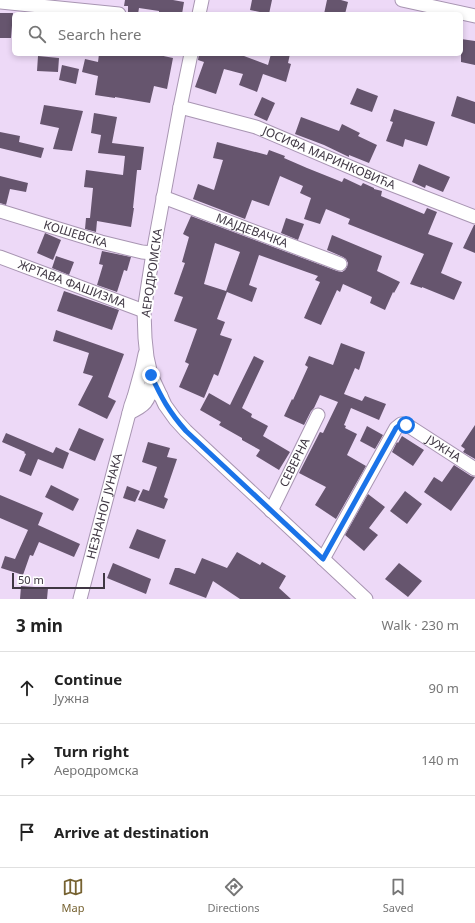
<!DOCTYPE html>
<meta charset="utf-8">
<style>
body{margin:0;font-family:"Noto Sans",sans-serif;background:#f6f6f6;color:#222}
.scale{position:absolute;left:12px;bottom:10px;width:93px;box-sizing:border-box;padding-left:4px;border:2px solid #3f3743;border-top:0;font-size:11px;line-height:14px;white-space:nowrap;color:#3f3743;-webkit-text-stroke:3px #fff;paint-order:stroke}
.stop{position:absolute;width:12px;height:12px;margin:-9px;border:3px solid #1a73e8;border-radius:50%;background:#fff}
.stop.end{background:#1a73e8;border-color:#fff;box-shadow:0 1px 4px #0008}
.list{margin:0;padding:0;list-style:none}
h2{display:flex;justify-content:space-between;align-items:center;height:52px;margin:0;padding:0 16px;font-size:17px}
h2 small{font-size:13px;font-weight:400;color:#767676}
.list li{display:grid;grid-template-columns:26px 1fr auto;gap:12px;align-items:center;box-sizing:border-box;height:72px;padding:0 16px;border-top:1px solid #e0e0e0}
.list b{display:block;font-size:15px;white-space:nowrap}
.list p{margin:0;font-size:13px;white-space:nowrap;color:#767676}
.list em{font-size:13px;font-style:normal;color:#767676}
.icon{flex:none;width:22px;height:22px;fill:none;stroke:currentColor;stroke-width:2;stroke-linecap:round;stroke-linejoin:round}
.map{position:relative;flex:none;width:475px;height:599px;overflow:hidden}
.search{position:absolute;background:#fff;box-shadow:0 2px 6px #0003;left:12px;right:12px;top:12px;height:44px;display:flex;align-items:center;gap:10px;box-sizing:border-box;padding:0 14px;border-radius:6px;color:#767676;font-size:15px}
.sheet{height:268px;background:#fff}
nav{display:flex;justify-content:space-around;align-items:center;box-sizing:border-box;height:56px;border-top:1px solid #e0e0e0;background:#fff;font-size:11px;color:#767676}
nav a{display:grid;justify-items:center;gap:2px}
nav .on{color:#766231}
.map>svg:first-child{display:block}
.building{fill:#66556e;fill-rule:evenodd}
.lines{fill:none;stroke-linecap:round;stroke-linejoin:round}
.minor-casing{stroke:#a895b2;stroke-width:15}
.minor{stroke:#fff;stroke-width:13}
.route{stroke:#1a73e8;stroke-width:5}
.labels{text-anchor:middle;stroke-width:4;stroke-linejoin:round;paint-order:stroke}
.street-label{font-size:12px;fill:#3f3743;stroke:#fff}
</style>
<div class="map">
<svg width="475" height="599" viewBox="0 0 475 599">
<rect width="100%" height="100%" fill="#edd9f7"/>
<!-- building -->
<path class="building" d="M125,0H173L184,2L182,14H159V11L139,8L138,14H136L128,13V6H124Z
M252,0H272L269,14L250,10Z
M327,0H341L348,2L345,14H324Z
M0,13H13L11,38H0Z
M461,39L475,41V65L461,62Z
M99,54H154L173,58L167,89L154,86L150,103L115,97V98L95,95L98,76L82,72L85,59L98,62Z
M199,54H245L244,56L268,65L271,54H290L288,63L291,64L286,82L263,74L257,92L239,85L243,74L224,69L216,94L195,87L204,62L198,60Z
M38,56L59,58L58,72L37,71Z
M62,65L79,69L76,84L59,80Z
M357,88L378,96L372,112L350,104Z
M457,96L475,102V124L451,116Z
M262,97L275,103L267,121L254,115Z
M44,105L83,111L72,151L53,149L59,128L40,124Z
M394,109L435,122L427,146L405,139L403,147L386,141L393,122L390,121Z
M94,113L117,117L112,143L144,147L141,170H137L133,208H134L131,227L97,221L96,232L85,229L86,218H90L93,188L84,187L86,170L123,175L125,156L98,153L101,135L91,133Z
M301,117L339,131L342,124L360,133L358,136L377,145L369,163L349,155V157L324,145L295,134Z
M0,132L20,136L19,142L44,148L41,158L0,148Z
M217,142L267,155L269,150L285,156L284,158L307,168L342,182L344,178L361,186L363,183L374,188V189L382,191L381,196L424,214L427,208L437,212L428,234L453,243L441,273L462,282L454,300L422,287V288L410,284L424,254L348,224L350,219L326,209L320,224L304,219L311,198L300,193L303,186L280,176L269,206L252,200L245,219L193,199L198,184L214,190L223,160L213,158Z
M419,164L450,177L443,192L426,185L425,188L412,182Z
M0,176L28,183L26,192L10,189L6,205L0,203Z
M191,216L337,271L342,272L345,270L347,267L348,263L346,259L343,257L327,250L332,235L382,256L377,271L400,282L394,293L393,292L385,310L370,303L372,297L343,284L340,292L337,290L321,325L304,318L320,282L315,280L318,276L259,255L249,285L257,288L252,302L227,292L217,319L225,322L220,335L232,339L218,376L214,374L204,398L179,387L189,364L185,362L197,329L174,321L183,297L174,294L185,263L182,262L189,237L183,234ZM215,243L240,252L226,291L204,284Z
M286,218L304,224L298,240L281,233Z
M474,225H475V253L463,248Z
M45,233L61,240L53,260L37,253Z
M102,251L131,257L127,271L124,270L117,292L97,285L103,265L99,264Z
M56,256L74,262L69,275L52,268Z
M64,291L119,310L112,330L57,311Z
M56,330L124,354L108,397L116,401L107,419L78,405L93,376L83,373L89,353L53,341Z
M341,343L365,352L359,370L355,368L344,394L362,401L365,396L386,404L379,420L351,408L344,425L346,426L345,428L357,434L347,455L366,466L336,519L315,505L326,487L299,473L320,432L323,433L338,402L320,395L314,408L311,411L304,425L284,416L292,399L293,400L308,367L305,365L309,356L333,365Z
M254,356L264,361L242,408L252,414L251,417L268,426L263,436L290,452L279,470L256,456L260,450L242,440V438L219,425L221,422L200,410L209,393L230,405Z
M475,425V459L463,452L465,449L461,446Z
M367,426L383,435L375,449L360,441Z
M79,428L104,439L95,461L69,450Z
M6,433L53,453L56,447L69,453L63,469L38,459L31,476L19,471L26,454L24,453L25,452L2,442Z
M402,436L424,450L413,466L392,452L397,442L398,443Z
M148,442L170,448L167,457L177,459L164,497L168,499L164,509L138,500L143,489L149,491L157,467L142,462Z
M454,465L471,476L475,477L451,511L424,492L434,477L442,482Z
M51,485L79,499L73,511L45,497Z
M127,486L140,491L135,502L123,498Z
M405,491L422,504L407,524L390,511Z
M368,494L385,507L369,528L378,535L364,551L345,535Z
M0,495L43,513L38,525L80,544L74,557L39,542L33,556L30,555L23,575L1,568L5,556L15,559L28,530L0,518Z
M137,529L166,540L159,559L129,548Z
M237,552L260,565L262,562L286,576L279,588L291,599H240L213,581L206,598L169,584L175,568H179L195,574L202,558L227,568Z
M113,563L151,579L146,594L107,578Z
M399,563L422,581L408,597L385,579Z
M21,586L48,588L47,599H20Z"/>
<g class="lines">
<defs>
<g id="minor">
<path d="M402,0L475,16"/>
<path d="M0,2L119,14"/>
<path d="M199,14L202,0"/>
<path d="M191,54L180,107L153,253L144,311L145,338L147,357L151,375L165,405L175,419L186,431L366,599"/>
<path id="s1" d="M180,107L256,127L390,184L475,217"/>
<path id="s2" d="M163,197L340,264"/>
<path id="s3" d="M0,211L101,242L142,252L153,253"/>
<path id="s4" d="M0,257L144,311"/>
<path d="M134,397L142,368L145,354"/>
<path d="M129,413C144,406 150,402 151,384"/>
<path id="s5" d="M271,511L318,415"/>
<path id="s6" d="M323,559L396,428L401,424L407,425L475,469"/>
<path id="s7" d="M80,599L129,413C130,408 132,402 134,397C140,387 153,390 161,396"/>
</g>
</defs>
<!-- minor casing -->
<use href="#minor" class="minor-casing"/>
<!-- minor -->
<use href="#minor" class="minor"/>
</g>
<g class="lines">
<!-- route -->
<path class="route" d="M151,375C161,397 169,412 186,431L323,559L396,428L401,424L406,425"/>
</g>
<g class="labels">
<!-- street labels -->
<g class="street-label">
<text dy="4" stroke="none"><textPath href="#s1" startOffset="158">ЈОСИФА МАРИНКОВИЋА</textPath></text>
<text dy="4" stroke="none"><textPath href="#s2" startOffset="95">МАЈДЕВАЧКА</textPath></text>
<text dy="4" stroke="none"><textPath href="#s3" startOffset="79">КОШЕВСКА</textPath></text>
<text transform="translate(152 273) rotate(-82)" y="4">АЕРОДРОМСКА</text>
<text dy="4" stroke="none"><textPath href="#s4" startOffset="77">ЖРТАВА ФАШИЗМА</textPath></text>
<text dy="4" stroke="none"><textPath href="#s6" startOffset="206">ЈУЖНА</textPath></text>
<text dy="4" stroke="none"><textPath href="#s5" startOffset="54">СЕВЕРНА</textPath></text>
<text dy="4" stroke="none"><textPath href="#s7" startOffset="96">НЕЗНАНОГ ЈУНАКА</textPath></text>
</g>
</g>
</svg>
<div class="scale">50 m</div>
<div class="stop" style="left:406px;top:425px"></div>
<div class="stop end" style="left:151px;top:375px"></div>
<div class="search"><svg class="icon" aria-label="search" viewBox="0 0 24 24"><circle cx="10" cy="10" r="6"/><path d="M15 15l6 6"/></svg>Search here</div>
</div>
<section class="sheet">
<h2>3 min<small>Walk · 230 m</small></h2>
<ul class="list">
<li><svg class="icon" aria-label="ahead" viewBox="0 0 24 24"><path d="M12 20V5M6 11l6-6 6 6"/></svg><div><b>Continue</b><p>Јужна</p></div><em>90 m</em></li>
<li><svg class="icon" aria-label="right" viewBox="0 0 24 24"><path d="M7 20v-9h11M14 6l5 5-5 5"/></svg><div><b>Turn right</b><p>Аеродромска</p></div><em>140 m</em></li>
<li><svg class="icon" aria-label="arrive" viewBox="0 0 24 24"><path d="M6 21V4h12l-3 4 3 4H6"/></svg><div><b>Arrive at destination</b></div></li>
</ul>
</section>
<nav>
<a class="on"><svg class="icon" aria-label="map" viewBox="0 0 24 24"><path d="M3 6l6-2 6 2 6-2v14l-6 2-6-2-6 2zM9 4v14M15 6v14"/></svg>Map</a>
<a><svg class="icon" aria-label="directions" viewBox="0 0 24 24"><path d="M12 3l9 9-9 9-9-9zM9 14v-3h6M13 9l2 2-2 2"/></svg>Directions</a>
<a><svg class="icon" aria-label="saved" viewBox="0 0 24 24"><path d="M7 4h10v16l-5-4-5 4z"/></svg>Saved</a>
</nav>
